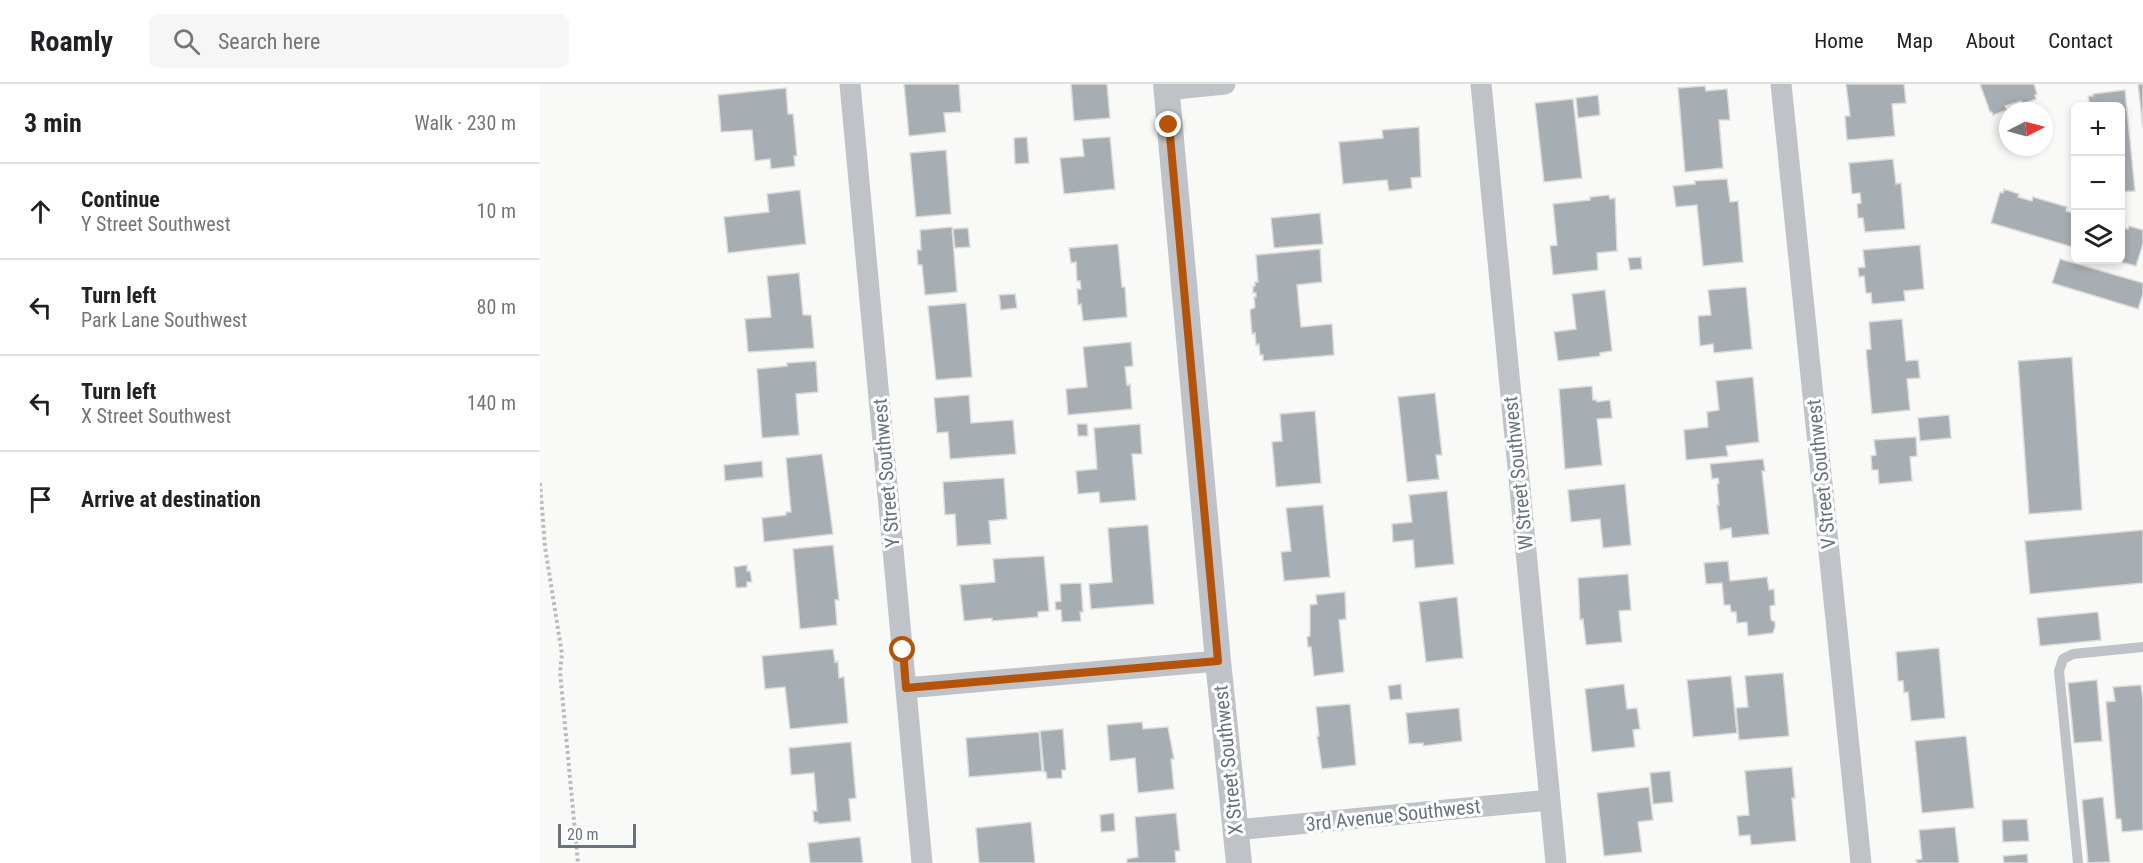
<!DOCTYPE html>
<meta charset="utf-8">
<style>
body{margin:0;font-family:"Roboto Condensed",sans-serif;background:#f6f6f6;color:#202124}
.controls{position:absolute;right:18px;top:18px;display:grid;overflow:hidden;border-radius:9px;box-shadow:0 3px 9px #0003}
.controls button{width:54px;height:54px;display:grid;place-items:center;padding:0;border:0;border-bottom:2px solid #e0e0e0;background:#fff;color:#202124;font:30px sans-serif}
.compass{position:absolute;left:1459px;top:18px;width:54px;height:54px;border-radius:50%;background:#fff;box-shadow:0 3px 9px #0003;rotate:84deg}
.scale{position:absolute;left:18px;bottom:15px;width:78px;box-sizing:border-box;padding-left:6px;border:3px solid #67747e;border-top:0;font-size:16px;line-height:21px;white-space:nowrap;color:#67747e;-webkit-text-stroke:4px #fff;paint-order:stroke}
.stop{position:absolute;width:18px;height:18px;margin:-14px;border:4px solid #b45309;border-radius:50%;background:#fff}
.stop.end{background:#b45309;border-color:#fff;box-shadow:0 2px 6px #0008}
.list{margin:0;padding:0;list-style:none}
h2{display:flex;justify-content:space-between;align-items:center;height:78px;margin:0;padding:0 24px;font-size:26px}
h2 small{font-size:20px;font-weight:400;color:#757577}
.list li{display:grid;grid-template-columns:39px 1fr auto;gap:18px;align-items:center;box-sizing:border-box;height:96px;padding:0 24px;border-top:2px solid #e0e0e0}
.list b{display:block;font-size:22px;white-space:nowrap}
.list p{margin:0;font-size:20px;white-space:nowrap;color:#757577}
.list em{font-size:20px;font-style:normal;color:#757577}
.icon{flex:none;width:33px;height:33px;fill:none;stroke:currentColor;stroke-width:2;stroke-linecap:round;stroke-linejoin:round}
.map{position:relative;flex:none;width:1603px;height:779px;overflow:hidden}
header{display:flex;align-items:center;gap:36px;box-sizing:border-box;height:84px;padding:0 30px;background:#fff;border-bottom:2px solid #e0e0e0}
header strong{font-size:28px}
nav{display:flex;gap:33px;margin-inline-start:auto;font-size:21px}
.search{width:420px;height:54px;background:#f6f6f6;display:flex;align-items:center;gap:15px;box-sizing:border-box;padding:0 21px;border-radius:9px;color:#757577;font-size:22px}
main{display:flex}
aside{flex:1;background:#fff}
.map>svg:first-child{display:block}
.building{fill:#a7aeb3;stroke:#dbdbd9;stroke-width:1.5}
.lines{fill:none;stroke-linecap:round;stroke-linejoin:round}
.path{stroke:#b9bcbe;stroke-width:4;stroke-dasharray:3 3;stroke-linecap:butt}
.service{stroke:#bfc2c6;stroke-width:10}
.minor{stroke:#bfc2c6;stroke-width:21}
.tertiary{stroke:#bfc2c6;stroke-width:26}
.route{stroke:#b45309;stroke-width:8}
.labels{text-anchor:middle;stroke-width:6;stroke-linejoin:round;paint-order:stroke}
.street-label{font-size:20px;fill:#67747e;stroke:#fff}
</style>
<header>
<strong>Roamly</strong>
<div class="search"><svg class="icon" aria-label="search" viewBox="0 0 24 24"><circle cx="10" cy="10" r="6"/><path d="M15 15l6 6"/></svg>Search here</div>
<nav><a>Home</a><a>Map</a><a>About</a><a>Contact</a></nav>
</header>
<main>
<aside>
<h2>3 min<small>Walk · 230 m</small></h2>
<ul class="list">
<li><svg class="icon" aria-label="ahead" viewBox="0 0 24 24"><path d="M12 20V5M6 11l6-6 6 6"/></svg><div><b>Continue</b><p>Y Street Southwest</p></div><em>10 m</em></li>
<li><svg class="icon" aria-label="left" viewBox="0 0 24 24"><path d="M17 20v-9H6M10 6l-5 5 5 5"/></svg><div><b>Turn left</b><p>Park Lane Southwest</p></div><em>80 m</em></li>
<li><svg class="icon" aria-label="left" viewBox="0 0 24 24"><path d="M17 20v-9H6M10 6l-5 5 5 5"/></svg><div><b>Turn left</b><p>X Street Southwest</p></div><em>140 m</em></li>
<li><svg class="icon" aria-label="arrive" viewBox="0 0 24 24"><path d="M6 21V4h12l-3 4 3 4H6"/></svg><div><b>Arrive at destination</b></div></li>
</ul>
</aside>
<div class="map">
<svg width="1603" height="779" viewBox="0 0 1603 779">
<rect width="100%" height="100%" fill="#f9f9f7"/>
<!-- building -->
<path class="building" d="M364,0H419L421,28L404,29L406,48L369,52Z
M531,0H567L570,34L534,37Z
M1306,0H1364L1366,19L1352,20L1355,52L1307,56L1305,32H1310Z
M1440,0H1494L1497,10L1495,11L1496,15L1482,20L1481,17L1465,22L1467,26L1453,31L1452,28H1450Z
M1598,0H1603V44Z
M1165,2L1166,7L1187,5L1190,36H1179L1183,84L1145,88L1138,4Z
M246,4L248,30H253L257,72H254L255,82L231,85L230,75L215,77L212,46L181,48L178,11Z
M1585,6L1595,107L1580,108V22H1550L1548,12H1553V10Z
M1058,11L1060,31L1038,34L1036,14Z
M1033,15L1042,94L1004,98L995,19Z
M879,43L881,93L871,94L872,104L849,107L847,96L803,100L799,58L843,54L842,46Z
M487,53L489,79L475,80L474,54Z
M570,53L575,105L524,110L520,74L544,72L542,55Z
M406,66L411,130L376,133L370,69Z
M1353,75L1356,100L1361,99L1365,145L1325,148L1323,134H1318L1317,120L1321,119L1320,109L1312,110L1309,79Z
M1187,95L1190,118L1198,117L1203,178L1163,182L1157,121L1136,123L1133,102L1155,100V97Z
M1464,105L1479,110L1478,113L1492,117L1493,113L1527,123L1526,127L1536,130V164L1451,139L1460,108L1463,109Z
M260,106L266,160L188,169L184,133L229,128L227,110Z
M1069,111L1070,115L1075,114L1077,167L1057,169L1058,186L1013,191L1010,162L1017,161L1013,120L1050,116V113Z
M780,129L783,160L734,164L731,134Z
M1589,142L1603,146V160L1596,182L1573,176H1580V143L1588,145Z
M412,143L417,208L385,211L382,181H378L377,166H381L380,146Z
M428,144L430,163L415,164L413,145Z
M578,160L582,203H585L587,233L543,237L541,220L538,221L537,205H541L540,197H537L536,178L531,179L529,164Z
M1380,161L1384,205L1364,207L1365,217L1332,220L1331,209H1326L1324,192L1319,193L1318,184L1325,183L1323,166Z
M780,165L782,198L757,201L761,243L792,240L794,271L723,277V271H720L719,260L716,261L715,249L712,250L710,226L715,223L714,213H716V209H713V203L715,202V198H718L716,171Z
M1101,173L1102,185L1090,186L1088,174Z
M1520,175L1603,199V210L1598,225L1512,199Z
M259,189L263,231H271L274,264L208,268L205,235L231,233L227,192Z
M1206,203L1212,265L1174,269L1173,260L1160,262L1158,232L1171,231L1168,206Z
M1065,206L1072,267L1060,269V272L1018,277L1014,248L1036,245L1032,210Z
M475,210L477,224L461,226L459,211Z
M426,219L432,293L396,296L388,222Z
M1362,235L1366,277L1378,276L1380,294L1367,295L1370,326L1332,330L1326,266L1331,265L1329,238Z
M591,258L593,282L585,283L587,301L590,300L592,325L528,331L526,305L547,303L543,263Z
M1532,273L1542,426L1489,430L1478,277Z
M276,277L278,308L256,310L259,351L222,354L217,285L247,282V279Z
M1213,293L1219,358L1186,362L1188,372L1146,376L1144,346L1168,343L1167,328L1179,326L1176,297Z
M1052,302L1053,316H1057V318L1070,316L1072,334L1057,335L1062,381L1025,385L1019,305Z
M895,309L902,371H896L899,395L867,398L858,313Z
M429,311L431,339L473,336L476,370L410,375L408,348L397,349L394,314Z
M775,327L781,399L736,403L732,358L742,357L740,330Z
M1409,331L1411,354L1380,357L1378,334Z
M537,340H547L548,352H538Z
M600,340L602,370H592L596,416L560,419L559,408L538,410L536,387L557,385L554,344Z
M1376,353L1377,372L1370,373L1372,397L1339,400L1338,386H1332L1331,372L1336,371L1334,356Z
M282,370L293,450L224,458L222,434L246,431V428H251L246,374Z
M1223,375L1225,387H1222L1229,450L1192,454L1191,444L1180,446L1177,421H1179L1177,400L1179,399L1178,394L1172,395L1170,380Z
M222,377L223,393L185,397L184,381Z
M464,394L467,435L449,437L451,460L417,462L415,430L405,431L403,398Z
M1085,400L1091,461L1063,464L1060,435L1031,438L1028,406Z
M907,407L914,480L875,484L873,456L853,458L852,440L872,438L869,411Z
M783,421L790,493L744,497L741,468L751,467L746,424Z
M608,441L614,520L551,525L549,500L572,498L568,444Z
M1603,446V499L1490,510L1485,457Z
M293,461L299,516H295L297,541L260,545L253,465Z
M504,472L509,527L498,528V533L452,537V534L424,537L420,501L455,498L453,475Z
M1188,477L1190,497L1227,493L1229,506L1234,505L1235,521L1230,522L1231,536L1235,538V543L1233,549L1208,552L1207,538L1197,539L1196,528H1191L1190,521H1184L1182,499L1166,500L1164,479Z
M207,481V487H210L212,498H207V503L196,504L194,483Z
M1088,490L1091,526L1079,527L1082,558L1046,561L1043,535L1040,536L1038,494Z
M541,499L543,528H540L541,537L522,538L521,526H516L515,518L521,517L520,500Z
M805,508L806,535L799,536L804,588L774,592L771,563H768L767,553L770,552V521L777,520L776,511Z
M917,513L923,574L886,578L879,518Z
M1558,528L1561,556L1500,562L1497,534Z
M1399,564L1405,634L1371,637L1368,608L1364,609L1363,597H1358L1356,568Z
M293,565L295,578L298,577L299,594L304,593L308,639L250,645L245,603L225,605L222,572Z
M1243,589L1249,652L1199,656L1196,624L1208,623L1205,592Z
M1191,592L1197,649L1153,653L1147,596Z
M1557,596L1562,657L1534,659L1528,599Z
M861,600L862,615L850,616L848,602Z
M1084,600L1087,625L1097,624L1100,645L1093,646L1095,663L1052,668L1045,605Z
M1601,601L1603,615V746L1582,748L1581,735H1576L1566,618L1575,617L1573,603Z
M810,620L816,681L782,685L777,652H779L776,623Z
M919,624L922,657L883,662V659L869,660L866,629Z
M602,638L603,645L628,643L634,675H631L634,705L598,709L595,674L570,677L567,641Z
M523,645L526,686H522V694L507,695L506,688H504L500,647Z
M499,648L502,687L429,693L426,654Z
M1426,652L1434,724L1382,729L1375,657Z
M311,658L316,714L309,715L311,737L278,740V738H274L273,727H277L274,689L251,691L249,664Z
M1252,683L1255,714H1252L1256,757L1211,761L1210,751L1199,752L1197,732L1209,731L1205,687Z
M1130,687L1133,718L1113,720L1110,689Z
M1109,703L1113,736L1098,738L1102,768L1064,772L1057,709Z
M1563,713L1570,778L1548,779L1542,716Z
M574,729L575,747L561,748L560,731Z
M636,729L640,767H635L636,779H587V775L598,773L595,733Z
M1487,735L1489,757L1463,758L1462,736Z
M491,738L495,779H439L436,744Z
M1415,743L1419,779H1377L1376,776L1382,775L1379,746Z
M320,753L323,779H270L268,759Z
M1487,770L1488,779H1464L1463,772Z"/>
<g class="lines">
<!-- path -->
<path class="path" d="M0,399L5,463L22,570L20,588L38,779"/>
<!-- service -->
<path class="service" d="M1538,779L1519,587L1523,575L1533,570L1603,563"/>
<!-- minor -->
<path class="minor" d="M310,0L382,779
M941,0L1016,779
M1241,0L1321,779
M626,6L685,0
M366,604L678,577
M696,746L1010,716"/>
<!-- tertiary -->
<path class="tertiary" d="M626,0L678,577L699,779"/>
</g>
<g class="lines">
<!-- route -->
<path class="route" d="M363,566L366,604L678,577L629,41"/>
</g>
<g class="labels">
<!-- street labels -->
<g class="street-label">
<text transform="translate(346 389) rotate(-95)" y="7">Y Street Southwest</text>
<text transform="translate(978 389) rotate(-96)" y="7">W Street Southwest</text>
<text transform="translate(1281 390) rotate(-96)" y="7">V Street Southwest</text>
<text transform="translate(688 676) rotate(-96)" y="7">X Street Southwest</text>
<text transform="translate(853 731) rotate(-6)" y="7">3rd Avenue Southwest</text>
</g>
</g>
</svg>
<div class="controls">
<button>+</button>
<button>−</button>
<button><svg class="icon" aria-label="layers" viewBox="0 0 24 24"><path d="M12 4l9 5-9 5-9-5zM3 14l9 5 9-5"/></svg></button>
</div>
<svg class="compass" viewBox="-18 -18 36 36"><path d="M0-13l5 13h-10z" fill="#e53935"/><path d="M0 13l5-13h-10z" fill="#757577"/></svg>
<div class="scale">20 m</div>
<div class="stop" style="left:363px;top:566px"></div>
<div class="stop end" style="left:629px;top:41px"></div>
</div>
</main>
